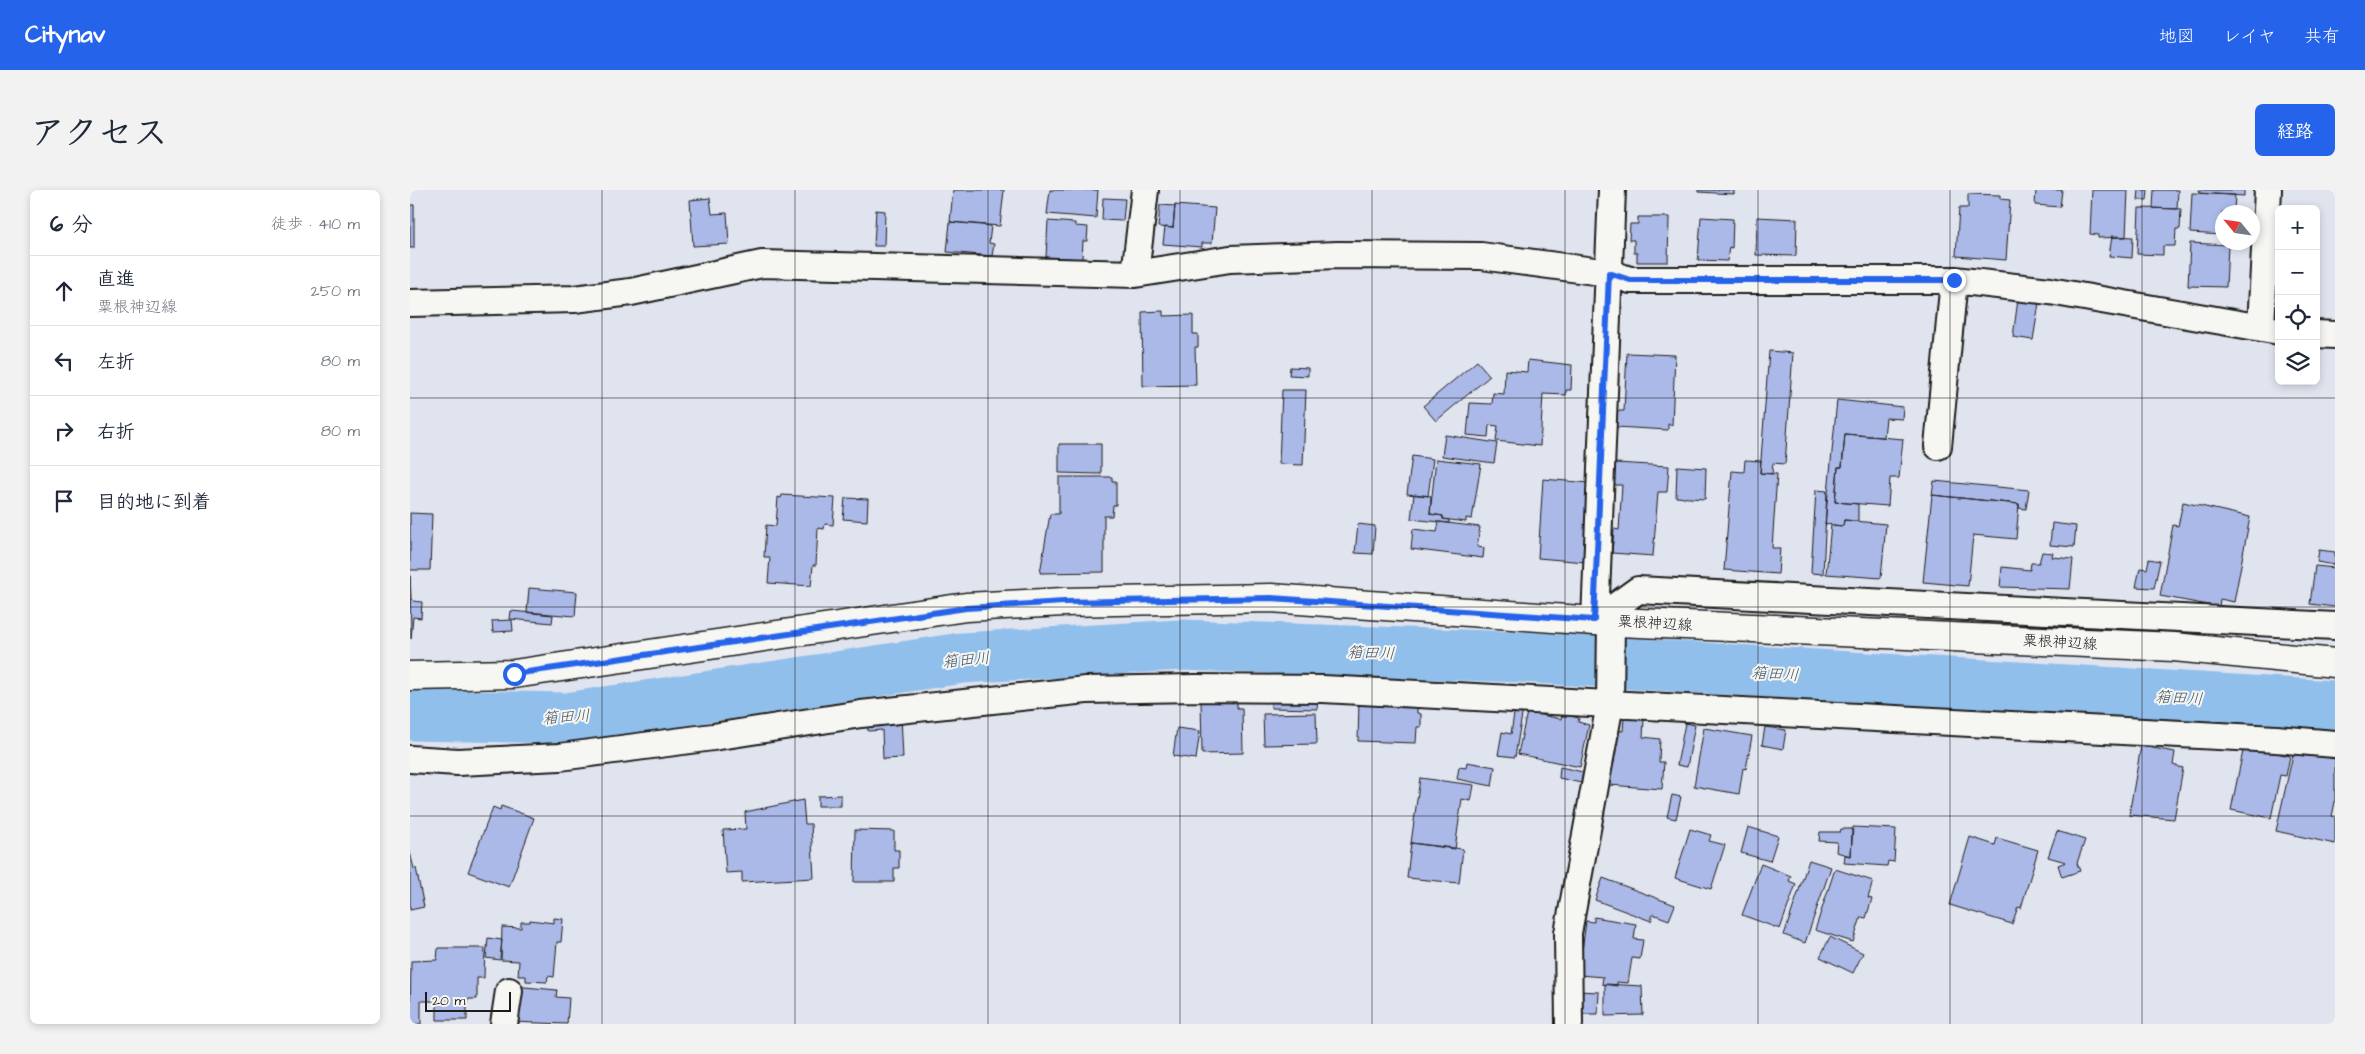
<!DOCTYPE html>
<html lang="ja">
<meta charset="utf-8">
<style>
body{margin:0;font-family:"Architects Daughter","Klee One",sans-serif;background:#f2f2f3;color:#1f2937}
.controls{position:absolute;right:15px;top:15px;display:grid;overflow:hidden;border-radius:8px;box-shadow:0 2px 8px #0003}
.controls button{width:45px;height:45px;display:grid;place-items:center;padding:0;border:0;border-bottom:1px solid #e0e1e3;background:#fff;color:#1f2937;font:25px sans-serif}
.compass{position:absolute;left:1805px;top:15px;width:45px;height:45px;border-radius:50%;background:#fff;box-shadow:0 2px 8px #0003;rotate:299deg}
.scale{position:absolute;left:15px;bottom:12px;width:86px;box-sizing:border-box;padding-left:5px;border:2px solid #1c1c1c;border-top:0;font-size:14px;line-height:18px;white-space:nowrap;color:#1c1c1c;-webkit-text-stroke:4px #f6f6f2;paint-order:stroke}
.stop{position:absolute;width:15px;height:15px;margin:-11px;border:4px solid #2563eb;border-radius:50%;background:#fff}
.stop.end{background:#2563eb;border-color:#fff;box-shadow:0 1px 5px #0008}
.list{margin:0;padding:0;list-style:none}
h2{display:flex;justify-content:space-between;align-items:center;height:65px;margin:0;padding:0 20px;font-size:21px}
h2 small{font-size:16px;font-weight:400;color:#747a83}
.list li{display:grid;grid-template-columns:32px 1fr auto;gap:15px;align-items:center;box-sizing:border-box;height:70px;padding:0 20px;border-top:1px solid #e0e1e3}
.list b{display:block;font-size:19px;white-space:nowrap}
.list p{margin:0;font-size:16px;white-space:nowrap;color:#747a83}
.list em{font-size:16px;font-style:normal;color:#747a83}
.icon{flex:none;width:28px;height:28px;fill:none;stroke:currentColor;stroke-width:2;stroke-linecap:round;stroke-linejoin:round}
.map{position:relative;flex:none;width:1925px;height:834px;overflow:hidden;border-radius:8px}
header{display:flex;align-items:center;gap:30px;box-sizing:border-box;height:70px;padding:0 25px;background:#2563eb;color:#fff}
header strong{font-size:24px}
nav{display:flex;gap:28px;margin-inline-start:auto;font-size:18px}
.intro{display:flex;align-items:center;justify-content:space-between;box-sizing:border-box;height:120px;padding:0 30px}
h1{margin:0;font-size:35px}
.button{padding:12px 22px;border-radius:8px;background:#2563eb;color:#fff;font-size:18px;font-weight:700}
main{display:flex;gap:30px;padding:0 30px}
aside{flex:1;background:#fff;border-radius:8px;box-shadow:0 2px 8px #0003}
.map>svg:first-child{display:block}
.lines{fill:none;stroke-linecap:round;stroke-linejoin:round}
.river{stroke:#91bfeb;stroke-width:51}
.building{fill:#abb9e9;stroke:#1c1c1c}
.street-casing{stroke:#1c1c1c;stroke-width:30}
.secondary-casing{stroke:#1c1c1c;stroke-width:31}
.street{stroke:#f6f6f2;stroke-width:26}
.secondary{stroke:#f6f6f2;stroke-width:28}
.route{stroke:#2563eb;stroke-width:6}
.grid{fill:none;stroke:#1c1c1c;stroke-width:1;stroke-opacity:0.55}
.labels{text-anchor:middle;stroke-width:4;stroke-linejoin:round;paint-order:stroke}
.street-label{font-size:15px;fill:#1c1c1c;stroke:#f6f6f2}
.water-label{font-size:16px;font-style:italic;fill:#455564;stroke:#f6f6f2}
</style>
<header>
<strong>Citynav</strong>
<nav><a>地図</a><a>レイヤ</a><a>共有</a></nav>
</header>
<div class="intro"><h1>アクセス</h1><a class="button">経路</a></div>
<main>
<aside>
<h2>6 分<small>徒歩 · 410 m</small></h2>
<ul class="list">
<li><svg class="icon" aria-label="ahead" viewBox="0 0 24 24"><path d="M12 20V5M6 11l6-6 6 6"/></svg><div><b>直進</b><p>粟根神辺線</p></div><em>250 m</em></li>
<li><svg class="icon" aria-label="left" viewBox="0 0 24 24"><path d="M17 20v-9H6M10 6l-5 5 5 5"/></svg><div><b>左折</b></div><em>80 m</em></li>
<li><svg class="icon" aria-label="right" viewBox="0 0 24 24"><path d="M7 20v-9h11M14 6l5 5-5 5"/></svg><div><b>右折</b></div><em>80 m</em></li>
<li><svg class="icon" aria-label="arrive" viewBox="0 0 24 24"><path d="M6 21V4h12l-3 4 3 4H6"/></svg><div><b>目的地に到着</b></div></li>
</ul>
</aside>
<div class="map">
<svg width="1925" height="834" viewBox="0 0 1925 834">
<rect width="100%" height="100%" fill="#e0e4ef"/>
<filter id="ink" filterUnits="userSpaceOnUse"><feTurbulence type="fractalNoise" baseFrequency=".02" numOctaves="2"/><feDisplacementMap in="SourceGraphic" scale="10" xChannelSelector="R" yChannelSelector="G"/><feConvolveMatrix kernelMatrix="1 2 1 2 8 2 1 2 1" color-interpolation-filters="sRGB"/></filter>
<g filter="url(#ink)">
<g class="lines">
<!-- river -->
<path class="river" d="M0,525L157,528L552,468L771,455L1109,467L1925,516"/>
</g>
<!-- building -->
<path class="building" d="M543,0H594L590,36L540,32Z
M640,0H688L686,28L637,24Z
M1288,0H1324V4L1288,2Z
M1626,0H1652L1650,17L1625,15Z
M1682,0H1718L1716,47L1688,48V45L1680,44Z
M1729,0H1738L1737,10H1728Z
M1744,0H1768L1767,19L1743,18Z
M1789,0H1834V6L1789,3Z
M1782,3L1825,5L1824,22H1812V45L1780,43Z
M1558,4L1590,5V9L1600,10L1596,70L1546,66L1549,18H1558Z
M300,8L302,24L317,23L319,54L283,56L280,10Z
M693,8L715,9L713,31L692,30Z
M0,15H4V58H0Z
M750,15L765,16L763,38L748,37Z
M765,15L805,18L802,53H792V57L753,54L755,37L763,38Z
M1729,18L1771,19L1770,39H1766L1765,56H1753V65L1727,64Z
M466,20L475,21L474,56H464Z
M1228,27H1259L1258,72H1227V63H1224V50H1219L1220,34H1228Z
M1291,27L1323,29L1322,58L1319,57L1317,71L1288,70Z
M1347,27L1387,29L1386,66L1346,65Z
M638,31L665,33V36L678,37L677,51H673L672,69L636,67Z
M540,32L581,36L579,53L584,54L582,66L537,62Z
M1702,46L1723,47L1722,68L1699,66Z
M1780,53L1818,55L1816,97L1778,96Z
M1608,109L1629,113L1623,150L1603,147Z
M753,121V126L783,125V144H788V157H785L786,195L733,196L732,122Z
M1359,161L1383,163L1375,274L1363,273L1362,284L1350,283Z
M1217,163L1265,165L1262,235L1258,234V240L1206,237L1205,221H1214Z
M1118,170L1162,175L1161,200H1156V205L1133,204L1130,256L1086,251L1088,236L1079,235L1078,247L1057,245L1060,213L1082,214L1083,203L1094,204L1095,180L1117,182Z
M1067,171L1080,186L1026,231L1013,216Z
M880,177L898,178V186L879,185Z
M872,200H896L893,275L869,274Z
M1427,210L1493,217L1492,229L1476,228L1474,247L1435,244L1432,277H1428L1425,312L1448,314V331L1434,330L1433,336L1415,334Z
M1435,244L1493,249L1489,288H1480L1478,316L1425,312L1428,277H1432Z
M1035,245L1087,253L1084,273L1032,266Z
M649,254H691V284L649,283Z
M1002,266L1023,269L1018,306L997,304Z
M1026,269L1071,274L1062,329L1056,328V332L1033,329V326L1020,324Z
M1335,270L1351,271L1350,283L1367,284L1362,358H1370L1368,384L1314,380L1322,281L1334,282Z
M1205,273L1259,276L1257,302H1248L1243,366L1202,363L1204,339L1209,340L1212,295H1204Z
M1267,276L1296,278L1295,309L1266,307Z
M649,287H702V291H706V315H703L702,326H694V382L630,383L640,324H649Z
M1133,289L1180,293L1175,372L1128,368Z
M1524,291L1619,300L1616,319L1609,318V314L1522,305Z
M1406,300L1417,301L1413,384L1401,383Z
M1004,304L1021,306L1020,324L1033,326V329L1039,330V333L1001,329Z
M372,305L425,308L423,335L415,334L414,339L408,338L406,375H403L401,396L358,393L360,367H354L356,335L366,336L368,307L371,308Z
M1522,305L1609,314L1606,349L1563,345L1558,396L1513,392Z
M435,308L458,309L457,331L433,329Z
M1773,312L1840,327L1824,412L1810,409L1809,417L1750,406L1763,335L1768,336Z
M0,323L22,324L20,380H0Z
M1434,330L1476,334L1471,388L1416,384L1421,335L1433,336Z
M1029,332L1070,337L1067,357L1074,358L1073,368L1001,359L1003,339L1027,342Z
M1642,333L1666,336L1664,357L1640,355Z
M948,334L965,336L963,364L945,363Z
M1909,360L1925,362V375L1907,372Z
M1632,362L1643,363L1642,367L1663,369L1660,399L1590,397L1592,377L1620,380L1621,373H1629Z
M1739,369L1750,371L1744,398L1726,397L1730,378L1737,379Z
M1905,376L1925,378V417L1900,414Z
M0,383L1,409L3,411L12,412L11,428L3,427L1,449Z
M119,398L167,402L165,426L117,422Z
M101,421L143,425L142,433L100,429Z
M102,430L103,441L83,442L82,431Z
M827,507V518H832L833,563L792,564L791,508Z
M861,508L908,509L907,519L861,518Z
M949,512L1007,513V523L1011,524V537H1007L1006,553L948,551Z
M1105,517L1113,519L1105,567L1088,565L1092,542L1101,544Z
M1117,522L1151,529L1152,524L1169,528L1168,532L1179,535L1170,577L1108,564Z
M906,523L907,554L854,555L853,524Z
M491,526L493,568L473,569L472,540L458,541L457,531Z
M1214,528L1234,530L1233,547L1250,549L1249,572H1254L1252,599L1199,595L1201,573H1204L1207,540L1213,541Z
M1275,533L1285,535L1277,577L1267,575Z
M1355,537L1376,540L1373,559L1352,555Z
M767,538L790,541L786,569L763,566Z
M1294,538L1342,546L1336,579L1333,578L1329,604L1284,596Z
M1731,556L1765,562L1763,575L1773,578L1764,629L1719,625Z
M1834,556L1880,566L1876,586L1870,585L1861,628L1821,620Z
M1884,560L1925,569V612L1922,626L1925,627V654L1866,641Z
M1057,572L1085,577L1082,596L1047,589L1049,577L1056,578Z
M1150,577L1173,582L1171,593L1149,588Z
M1010,588L1064,595L1061,611L1052,609L1045,659L1001,653Z
M431,605V616H408V606Z
M1262,605L1271,607L1266,629L1257,627Z
M393,610L395,634H401L404,688L332,692V682L316,683L313,640L336,639L335,622Z
M91,616L124,628L99,697L58,682L83,617L90,620Z
M1338,637L1368,646L1360,671L1331,663Z
M1443,637L1486,639L1484,672L1478,671L1477,676L1434,673L1435,665L1441,666Z
M1280,639L1301,645L1299,651L1315,655L1301,699L1265,688Z
M1431,639H1442L1441,666L1426,662L1427,652L1409,651L1410,642H1430Z
M445,640L484,641V660H489V678H484V692H444Z
M1647,641L1675,650L1667,673L1670,681L1652,687L1648,675L1656,672L1638,667Z
M1560,647L1585,655L1587,648L1628,660L1611,718L1608,717L1602,734L1540,715Z
M1001,653L1053,659L1049,693L997,688Z
M0,662L4,679L6,678L14,717L0,720Z
M1399,670L1421,677L1395,753L1374,745Z
M1351,674L1381,686L1379,691L1386,694L1370,739L1332,725Z
M1425,679L1463,691L1458,708L1462,709L1456,728L1451,727L1443,752L1405,740Z
M1193,688L1265,715L1259,730L1243,724L1241,731L1185,710Z
M1184,727L1226,734L1224,749L1233,750L1230,769L1222,768L1218,793L1207,792V796L1192,794L1193,787L1169,785L1176,731L1184,732Z
M144,728L153,729L151,752H147L144,787L138,786L137,792L116,791V786H108L109,771L91,770L92,737L111,738V732H120V730L144,733Z
M1420,747L1453,763L1443,783L1410,767Z
M78,748L92,750L90,770L76,768Z
M28,758H75L74,788H67V809H59L57,812V830H27V811H11V834H0L1,771L27,770Z
M1195,794L1232,796L1233,825L1195,826Z
M104,796L147,800L146,807L159,808L157,834L101,832Z
M1167,801L1189,802L1188,824H1166Z"/>
<g class="lines">
<defs>
<path id="street" d="M725,84L735,0
M0,113L164,109L221,102L352,74L725,84L820,69L928,65L1071,66L1199,83L1220,90H1544L1640,101L1869,141
M1851,137L1858,0
M1906,144L1925,145
M1528,256L1544,90
M1185,431L1228,400L1925,436
M1185,431L1202,0
M0,569L48,572L150,567L303,547L451,524L676,500L785,498L913,499L1866,549L1925,554
M94,834L99,801
M1159,834L1158,743L1200,514L1201,431"/>
<path id="secondary" d="M0,486L104,484L556,417L654,412L861,408L1185,431L1764,457L1925,473"/>
</defs>
<!-- street casing -->
<use href="#street" class="street-casing"/>
<!-- secondary casing -->
<use href="#secondary" class="secondary-casing"/>
<!-- street -->
<use href="#street" class="street"/>
<!-- secondary -->
<use href="#secondary" class="secondary"/>
</g>
</g>
<g class="lines" filter="url(#ink)">
<!-- route -->
<path class="route" d="M104,484L556,418L654,412L861,408L1184,430L1199,83L1220,90H1544"/>
</g>
<!-- grid -->
<path class="grid" d="M192,0V834M385,0V834M578,0V834M770,0V834M962,0V834M1155,0V834M1348,0V834M1540,0V834M1732,0V834M0,208H1925M0,417H1925M0,626H1925"/>
<g class="labels">
<!-- street labels -->
<g class="street-label">
<text transform="translate(1245 433) rotate(3)" y="5">粟根神辺線</text>
<text transform="translate(1650 452) rotate(3)" y="5">粟根神辺線</text>
</g>
<!-- water labels -->
<g class="water-label">
<text transform="translate(961 462) rotate(2)" y="6">箱田川</text>
<text transform="translate(556 469) rotate(-6)" y="6">箱田川</text>
<text transform="translate(1365 483) rotate(3)" y="6">箱田川</text>
<text transform="translate(1769 507) rotate(3)" y="6">箱田川</text>
<text transform="translate(156 526) rotate(-4)" y="6">箱田川</text>
</g>
</g>
</svg>
<div class="controls">
<button>+</button>
<button>−</button>
<button><svg class="icon" aria-label="locate" viewBox="0 0 24 24"><circle cx="12" cy="12" r="6"/><path d="M12 2v4M12 18v4M2 12h4M18 12h4"/></svg></button>
<button><svg class="icon" aria-label="layers" viewBox="0 0 24 24"><path d="M12 4l9 5-9 5-9-5zM3 14l9 5 9-5"/></svg></button>
</div>
<svg class="compass" viewBox="-18 -18 36 36"><path d="M0-13l5 13h-10z" fill="#e53935"/><path d="M0 13l5-13h-10z" fill="#747a83"/></svg>
<div class="scale">20 m</div>
<div class="stop" style="left:104px;top:484px"></div>
<div class="stop end" style="left:1544px;top:90px"></div>
</div>
</main>
